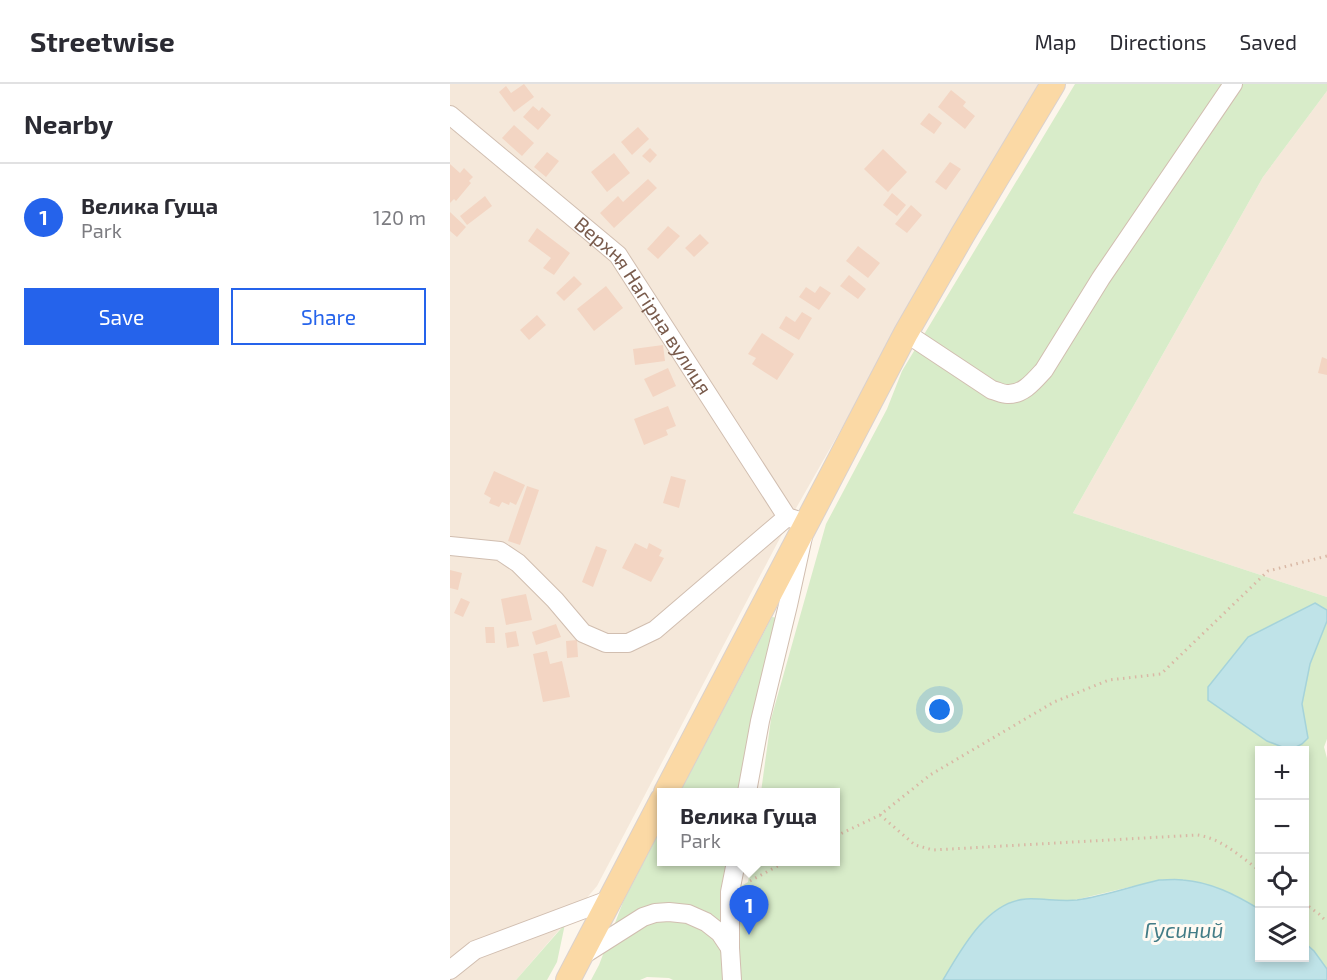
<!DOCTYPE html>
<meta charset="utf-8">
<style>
body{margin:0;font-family:"Exo 2",sans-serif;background:#f7f7f7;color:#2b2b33}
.controls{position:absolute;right:18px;bottom:18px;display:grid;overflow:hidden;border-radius:0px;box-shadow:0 3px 9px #0003}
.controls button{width:54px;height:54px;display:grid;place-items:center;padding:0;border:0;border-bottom:2px solid #e1e1e2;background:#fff;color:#2b2b33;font:30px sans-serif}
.you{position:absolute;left:490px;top:626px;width:21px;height:21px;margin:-15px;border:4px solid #fff;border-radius:50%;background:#1a73e8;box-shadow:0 0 0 9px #1a73e833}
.badge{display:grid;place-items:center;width:39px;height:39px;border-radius:50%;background:#2563eb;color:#fff;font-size:20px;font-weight:700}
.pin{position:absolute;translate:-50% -50px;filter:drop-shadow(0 2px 3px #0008)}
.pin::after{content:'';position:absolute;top:32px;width:21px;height:18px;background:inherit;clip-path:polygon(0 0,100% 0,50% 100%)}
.popup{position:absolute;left:207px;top:704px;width:183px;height:78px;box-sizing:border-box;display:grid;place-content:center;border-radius:0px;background:#fff;filter:drop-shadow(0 2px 4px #0005);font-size:20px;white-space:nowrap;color:#7c7c81}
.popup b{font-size:22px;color:#2b2b33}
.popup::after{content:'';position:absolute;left:50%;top:100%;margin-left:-12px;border:12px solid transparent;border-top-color:#fff}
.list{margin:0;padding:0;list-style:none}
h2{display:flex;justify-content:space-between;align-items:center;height:78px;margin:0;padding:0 24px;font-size:26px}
h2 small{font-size:20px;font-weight:400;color:#7c7c81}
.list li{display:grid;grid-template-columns:39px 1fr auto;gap:18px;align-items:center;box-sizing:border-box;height:108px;padding:0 24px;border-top:2px solid #e1e1e2}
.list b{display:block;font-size:22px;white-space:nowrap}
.list p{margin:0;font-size:20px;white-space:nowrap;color:#7c7c81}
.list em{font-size:20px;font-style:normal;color:#7c7c81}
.actions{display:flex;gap:12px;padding:18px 24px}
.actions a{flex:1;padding:14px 0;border:2px solid #2563eb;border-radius:0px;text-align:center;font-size:21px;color:#2563eb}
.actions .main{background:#2563eb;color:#fff}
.icon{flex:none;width:33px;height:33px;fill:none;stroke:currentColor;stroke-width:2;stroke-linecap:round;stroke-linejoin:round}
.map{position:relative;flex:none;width:877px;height:896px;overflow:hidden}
header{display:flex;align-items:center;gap:36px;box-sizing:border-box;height:84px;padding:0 30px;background:#fff;border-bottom:2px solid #e1e1e2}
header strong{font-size:28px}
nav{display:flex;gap:33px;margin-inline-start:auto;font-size:21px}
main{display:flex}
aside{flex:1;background:#fff}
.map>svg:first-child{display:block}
.residential{fill:#f5e8da}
.green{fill:#d8ecc9}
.water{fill:#bfe3e8;stroke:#a5d3da;stroke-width:1.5}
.building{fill:#f3d5c3}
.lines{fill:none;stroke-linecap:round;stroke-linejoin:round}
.minor-casing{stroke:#d1beb0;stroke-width:20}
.major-casing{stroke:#dad1cd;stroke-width:26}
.path{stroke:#d9b8a5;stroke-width:3;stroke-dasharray:1.5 4.5;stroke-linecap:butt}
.minor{stroke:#fff;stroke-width:18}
.major{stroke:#fbd9a5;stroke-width:24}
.labels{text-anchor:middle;stroke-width:6;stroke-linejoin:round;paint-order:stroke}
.street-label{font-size:20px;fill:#7a5c4d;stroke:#fffaf3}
.water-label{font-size:21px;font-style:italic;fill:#437c86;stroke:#fffaf3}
</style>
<header>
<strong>Streetwise</strong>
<nav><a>Map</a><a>Directions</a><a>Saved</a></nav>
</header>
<main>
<aside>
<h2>Nearby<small></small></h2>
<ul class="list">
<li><span class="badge">1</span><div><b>Велика Гуща</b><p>Park</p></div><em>120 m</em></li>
</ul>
<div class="actions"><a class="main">Save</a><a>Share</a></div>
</aside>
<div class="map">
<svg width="877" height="896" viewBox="0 0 877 896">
<rect width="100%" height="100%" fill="#fdf6ec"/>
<!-- residential -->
<path class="residential" d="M0,0H588L341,433L147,802L66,896H0Z
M877,7V513L623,429L813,93Z"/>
<!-- green -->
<path class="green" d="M625,0H877V7L813,93L623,429L877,513V526L865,519L798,553L758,603V616L858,654L852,621L860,580L877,537V655L874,663L877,674V885L864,867L855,859L854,666H810L809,825L785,811L751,799L684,802L625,816L565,817L543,828L534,836L521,853L493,896H223L219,894L197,893L190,896H141L149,881L173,818L212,743V778H284L281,808L298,798L301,778H386V708H311L321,635L376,440L437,325L452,287Z
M322,533L328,534L293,708H230Z
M115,840L107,878L97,896H66Z"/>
<!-- water -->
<path class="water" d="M865,519L877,526V537L860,580L852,620L858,654L852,660L840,666L817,657L758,616V603L798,553Z
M709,796C717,796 725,795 733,796C761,798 786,811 809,825L810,874H854L855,859L864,867L877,885V896H493C511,866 536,818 576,815C593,814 610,818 627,816C655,812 682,802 709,796Z"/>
<!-- building -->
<path class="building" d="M74,0L84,13L64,28L49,8L56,2L61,9Z
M501,6L516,18L513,22L525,32L515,45L488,23Z
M83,22L89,27L92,23L101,31L88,46L73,33Z
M479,29L492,39L484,50L470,40Z
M64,41L84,59L72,72L52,54Z
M188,43L199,55L182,71L171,58Z
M200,64L207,71L200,79L192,72Z
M433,65L457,88L438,108L414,85Z
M97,68L109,77L96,93L84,83Z
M164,69L180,89L157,108L141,88Z
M500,78L511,85L496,106L485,98Z
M0,80L10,89L14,84L23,93L19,97L21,99L6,117L4,115L0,119Z
M198,95L207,104L164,144L150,129L168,112L173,118Z
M442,109L456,121L447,132L433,121Z
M35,112L42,122L17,141L10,132Z
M461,121L472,131L457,149L445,140Z
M0,128L16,143L7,153L0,147Z
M218,142L230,152L208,175L197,165Z
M87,144L120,169L104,191L93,184L101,174L78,157Z
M250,150L259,159L244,173L235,164Z
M408,162L430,179L418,194L396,177Z
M399,191L416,205L408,215L390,202Z
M124,192L132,200L114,217L106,209Z
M156,202L173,224L144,247L127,225Z
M370,202L381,209L369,226L349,213L356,203L365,209Z
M352,228L362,234L349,256L329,244L336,232L345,238Z
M87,231L96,241L79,256L70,246Z
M312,249L344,270L327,296L302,280L306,274L298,270Z
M213,261L215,277L185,281L183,265Z
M872,273L877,275V291L868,289Z
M218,284L226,302L203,313L194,295Z
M218,322L226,342L216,346L218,351L194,361L184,335Z
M44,387L75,401L66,421L60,418L59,421L52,418L49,423L39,419L41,414L34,410Z
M221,392L236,396L229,424L213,419Z
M77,402L89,406L70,461L58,457Z
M185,459L197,465L199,459L212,466L209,472L214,474L201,498L172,484Z
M146,462L157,466L143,503L132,498Z
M0,486L12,489L8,506L0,504Z
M76,510L82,536L56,541L51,515Z
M11,514L20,518L13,533L4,529Z
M106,540L111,553L86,561L82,548Z
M35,543H44L45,559H36Z
M66,547L69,562L57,564L55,549Z
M127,556L128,573L117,574L116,557Z
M97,567L100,580L112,577L120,613L93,618L83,570Z"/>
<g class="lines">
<defs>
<g id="minor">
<path id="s1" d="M0,31L168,171L337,433L356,439L338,521L310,637L297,708"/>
<path d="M456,249L542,306C547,307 552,310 557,310C573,311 584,297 594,286L651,194L783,0"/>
<path d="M0,462L50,467L68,479L105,516L133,549L156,559H178L205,546L337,433"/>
<path d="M130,873L193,833L205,829L219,828L238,830L256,838L270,849L280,864"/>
<path d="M0,886L25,866L161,815"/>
<path d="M282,896L280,864V808L286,778"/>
</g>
<path id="major" d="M216,708L456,249L513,150L603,0
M118,896L212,716"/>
</defs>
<!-- minor casing -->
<use href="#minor" class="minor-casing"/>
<!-- major casing -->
<use href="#major" class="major-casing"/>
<!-- path -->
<path class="path" d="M430,731L465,761L483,766L747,751C771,754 791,773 810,787
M386,752L430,731L480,691L604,618L659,596L711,590L818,487L877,472
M300,797L335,778
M854,819L869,830L877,838"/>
<!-- minor -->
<use href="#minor" class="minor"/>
<!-- major -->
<use href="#major" class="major"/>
</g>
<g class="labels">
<!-- street labels -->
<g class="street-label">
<text dy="7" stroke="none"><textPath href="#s1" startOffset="274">Верхня Нагірна вулиця</textPath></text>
</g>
<!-- water labels -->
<g class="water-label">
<text x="734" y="854">Гусиний</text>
</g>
</g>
</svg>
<div class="controls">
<button>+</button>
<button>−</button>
<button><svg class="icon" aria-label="locate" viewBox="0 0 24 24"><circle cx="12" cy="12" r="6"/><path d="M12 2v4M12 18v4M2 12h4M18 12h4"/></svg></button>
<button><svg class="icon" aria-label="layers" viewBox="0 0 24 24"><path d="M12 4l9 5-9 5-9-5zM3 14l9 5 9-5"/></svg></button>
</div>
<div class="you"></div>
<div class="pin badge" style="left:299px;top:851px">1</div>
<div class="popup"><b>Велика Гуща</b>Park</div>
</div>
</main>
